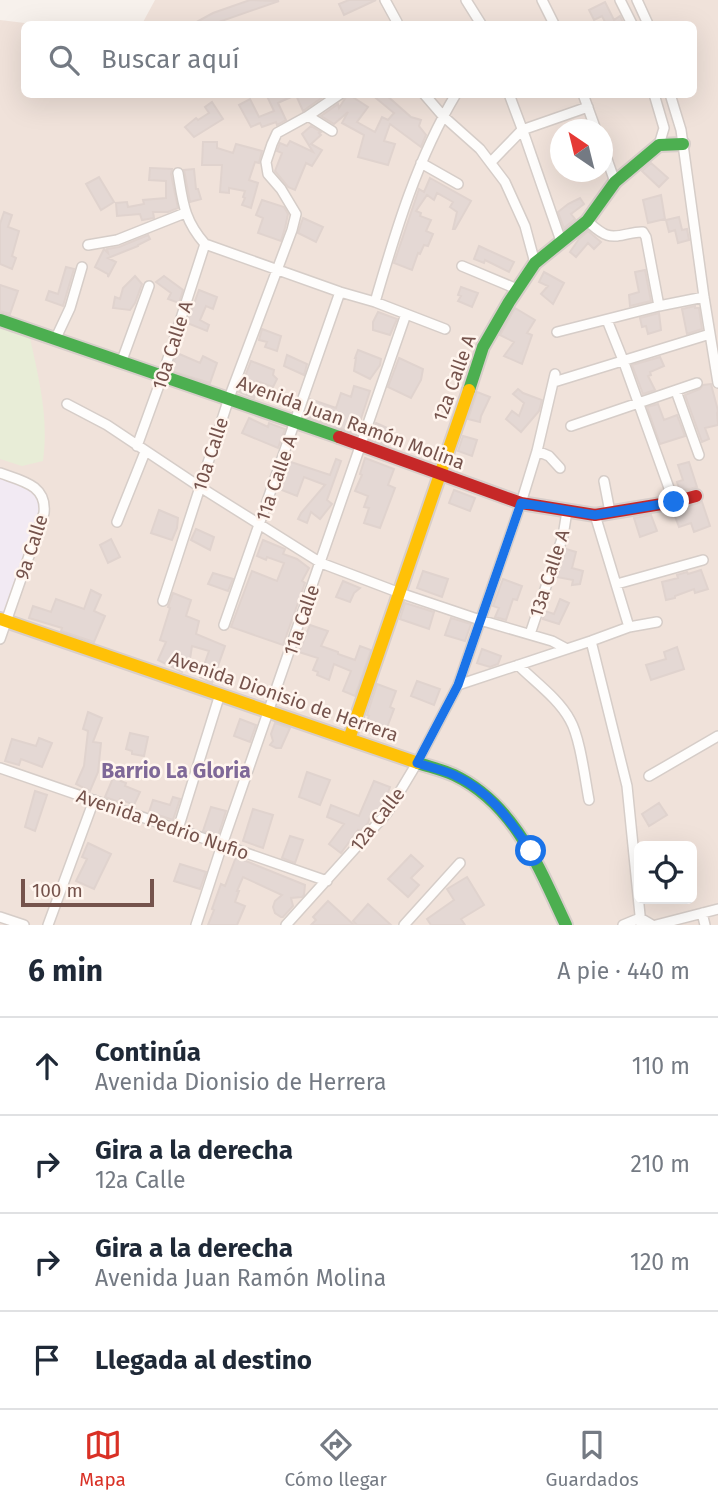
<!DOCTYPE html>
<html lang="es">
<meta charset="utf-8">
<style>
body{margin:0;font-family:"Fira Sans",sans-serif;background:#f2f2f3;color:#1f2937}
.controls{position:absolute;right:21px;bottom:21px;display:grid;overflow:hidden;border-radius:10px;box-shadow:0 7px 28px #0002}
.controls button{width:63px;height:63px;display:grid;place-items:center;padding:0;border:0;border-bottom:2px solid #e0e1e3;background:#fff;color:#1f2937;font:35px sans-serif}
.compass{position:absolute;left:550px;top:119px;width:63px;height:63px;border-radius:50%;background:#fff;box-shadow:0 7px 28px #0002;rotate:325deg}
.scale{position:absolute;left:21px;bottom:18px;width:133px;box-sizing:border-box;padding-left:7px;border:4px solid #75534c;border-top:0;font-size:19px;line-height:24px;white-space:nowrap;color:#75534c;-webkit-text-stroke:5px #fff5ee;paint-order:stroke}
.stop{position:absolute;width:21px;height:21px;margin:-16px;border:5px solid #1a73e8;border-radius:50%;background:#fff}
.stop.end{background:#1a73e8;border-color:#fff;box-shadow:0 2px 7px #0008}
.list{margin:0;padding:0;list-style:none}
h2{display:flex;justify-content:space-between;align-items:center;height:91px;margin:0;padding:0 28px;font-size:30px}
h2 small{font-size:23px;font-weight:400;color:#747a83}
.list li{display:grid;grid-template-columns:46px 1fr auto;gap:21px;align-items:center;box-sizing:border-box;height:98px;padding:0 28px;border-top:2px solid #e0e1e3}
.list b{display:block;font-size:26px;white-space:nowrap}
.list p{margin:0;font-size:23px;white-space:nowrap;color:#747a83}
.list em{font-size:23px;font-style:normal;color:#747a83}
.icon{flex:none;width:38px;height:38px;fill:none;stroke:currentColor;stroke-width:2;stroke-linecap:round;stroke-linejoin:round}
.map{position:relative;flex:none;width:718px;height:925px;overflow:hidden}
.search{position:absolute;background:#fff;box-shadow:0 7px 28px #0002;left:21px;right:21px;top:21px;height:77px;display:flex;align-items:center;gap:18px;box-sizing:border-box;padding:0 24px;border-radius:10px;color:#747a83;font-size:26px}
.sheet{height:483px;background:#fff}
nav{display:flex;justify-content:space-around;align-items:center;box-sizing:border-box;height:98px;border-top:2px solid #e0e1e3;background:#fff;font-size:19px;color:#747a83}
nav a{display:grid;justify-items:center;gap:4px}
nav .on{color:#d93025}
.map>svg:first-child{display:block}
.residential{fill:#f0e2da;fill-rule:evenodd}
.education{fill:#f2eaf3}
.green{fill:#e8edd7}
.building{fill:#e4d8d4;stroke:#e0d3ce;stroke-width:2}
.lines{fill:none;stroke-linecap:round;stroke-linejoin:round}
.street-casing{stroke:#d6cdc8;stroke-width:12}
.fast-casing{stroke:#d8ceca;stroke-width:16}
.slow-casing{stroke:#d8ceca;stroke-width:16}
.jam-casing{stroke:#d8ceca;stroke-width:16}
.street{stroke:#fefdfc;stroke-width:9}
.fast{stroke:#4caf50;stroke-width:12}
.slow{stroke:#ffc107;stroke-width:12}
.jam{stroke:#c62828;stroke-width:12}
.route{stroke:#1a73e8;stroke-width:9}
.labels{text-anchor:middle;stroke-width:5;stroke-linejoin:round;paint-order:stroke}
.street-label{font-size:19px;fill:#75534c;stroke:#fff5ee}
.neighbourhood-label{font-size:21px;font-weight:bold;fill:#7f6898;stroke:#fff5ee}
</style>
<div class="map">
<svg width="718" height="925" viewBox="0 0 718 925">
<rect width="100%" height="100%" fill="#f7f1ec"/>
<!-- residential -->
<path class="residential" d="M155,0H718V925H0V20L33,24H24V94H694V24H142ZM560,130H602V172H560ZM639,846H692V899H639Z"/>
<!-- education -->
<path class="education" d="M0,478L27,486L40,498L41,504L5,614L0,612Z"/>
<!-- green -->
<path class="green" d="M0,328L30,338C39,379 49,419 43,461L22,466L0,459Z"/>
<!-- building -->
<path class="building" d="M250,0L279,1L213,24H193L213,13Z
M349,0H376L344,15L339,4Z
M605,2L614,20L620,16L624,24H606L602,16L594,20L589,10Z
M266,94H327L303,111L296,95L282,101L278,103L286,120L277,125L276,122L262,127L260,123L251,127L239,105L250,99L259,117L274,111Z
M348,94L368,107L357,122L375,132L382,117L388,120L394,113L371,94H385L411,117L421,120L419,126L426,135L421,147L390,124L384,141L395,144L388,165L358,157L364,135L342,123L348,112L334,124L321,116L338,104L339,108Z
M212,102L223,119L194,137L185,127L196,118L198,120L209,113L205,107Z
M311,126L321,132L319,133L321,135L311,144L322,150L312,166L306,163L295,190L288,187L275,171L282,153L277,151L280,143L287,146L290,141L313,152L302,134Z
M203,142H217V148L233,153L236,144L262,151L259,163L255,162L249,180L258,183L251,208L242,205L245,198L243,197L245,191L229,188V193L220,192L222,165H202Z
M651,163L668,178L659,187L642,171Z
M150,168L172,169L171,174L178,208L168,212H153L154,218L142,220L140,214L117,216L116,203L127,202L128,207L144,204L143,200L166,198V181L149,180Z
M194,169L196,189H198L201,199L190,202L184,170Z
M99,177L114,202L101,210L86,184Z
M430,178L471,201L455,229H453L457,212L450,207L453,202L437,193L434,200L427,195L416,211L421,213L420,216L431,220L426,231L433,234L428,246L424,245L420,254L418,253L412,270L394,263L419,189L424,192Z
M661,195L665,219L648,223L643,200Z
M580,198L584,204L571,214L575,219L564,228L558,212L568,204Z
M262,200L284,207L288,214L285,228L281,241L258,233L263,218L256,215Z
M4,212L12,215L8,227L19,231L12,256L16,258L12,269L0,264V224Z
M679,217L682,230L687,229L689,240L678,243L675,230L669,232L666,220Z
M303,218L323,227L316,242L298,233Z
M588,231L601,242L594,249L588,243L576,257L570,252L579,239Z
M148,235L150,239L138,245V246L108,258L116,262L108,277V274L95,267L104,249L108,253L107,249L119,247Z
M479,246L514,262L509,272L485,260L484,263L474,259Z
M66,267L74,269L63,306L46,300L49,291L58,294Z
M645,270L651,301L630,306L629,295L639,292L635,272Z
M544,272L564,283L553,304L541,294L548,286L539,282Z
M135,276L142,284L135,303L130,310L113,308L115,297L120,299L123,288Z
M164,276L183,290L179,303L168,299L171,293L156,282Z
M0,285L18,291L10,314L0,311Z
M461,287L478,293L472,307L458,301L461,296L458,295Z
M199,290L217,297L213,309L206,306L200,320L209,325L207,331L187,323Z
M695,306V308H699L702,329L687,334L682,309Z
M515,308L535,320L527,333L532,335L522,364L504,356L514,342L500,335Z
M378,312L397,319L390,335L373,330V322Z
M659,313L661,330L648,334L646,326L642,327L640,318Z
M262,329L281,336L277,351L265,347L267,342L259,340Z
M358,350L381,359L380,365L370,379L354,371L356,358H355Z
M177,353L200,363L203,356L217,363L210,383L171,371Z
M287,355L307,364L304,375L284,366Z
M660,357L664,366L650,372L651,375L648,376L655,390L643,394L632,365Z
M399,358L423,369L421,380L411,398L388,387Z
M251,361L274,370L273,375L277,379L273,387L257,381L254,398L239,392Z
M711,384L718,411L717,413L718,425L705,428L709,439L702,442L685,395L700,389L703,385Z
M354,386L370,391L356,434L304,416L310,399L336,408L341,393L351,397Z
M518,389L523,393L542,400L539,411L521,432L506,419L512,411L519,416L524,403L513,394Z
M477,392L490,397L481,416L480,422L468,419Z
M658,404L664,420L677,415L685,436L660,444L647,407Z
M249,418L268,427L269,423L285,429L278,448L242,433Z
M376,423L394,431L388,446L370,439Z
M463,436L477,440L472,456L458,451Z
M365,458L394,469L388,485L395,488L380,528L364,523L369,508L364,507L368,496L355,491L362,475L360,474Z
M336,459L341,461L327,500L332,504L320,519L311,512L307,523L298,519L301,513L325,485L304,477L297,496L279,489L287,471L285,470L288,461L330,475Z
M689,462L697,487L680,491L677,482L683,480L678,465Z
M454,490L475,498L470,511L449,503Z
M702,502L710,526L694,532L691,523L679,527L673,511Z
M159,510L178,518L177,528L172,540L151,533Z
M651,515L657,531L640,537L634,518Z
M196,529L214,537L210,550L191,540Z
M111,539L120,557L108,563L100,545Z
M263,540L285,549L283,554L297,559L309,568L302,581L305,583L283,645L231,627L252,571L277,581L284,563L267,557L266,560L257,556Z
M566,549L576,552L572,568L583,571L580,584L572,585L573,580L557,577Z
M701,570L708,589L695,593L694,589L675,596V598L666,600L662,582L678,578L677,575L687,572L688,574Z
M423,571L448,579L442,597L417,588Z
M213,573L233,579L228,591L208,584Z
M503,579L522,586L517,600L513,599L506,620L495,617L499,608L493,606Z
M343,581L360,588L354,593L350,602L336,597Z
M91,590L101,595L94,611L105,616L94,642L61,631L62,628L29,618L33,606L51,612L56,599L84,609Z
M173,593L191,600L186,616L199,621L196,634L225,646L212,683L200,677L209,651L192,646L190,659L182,672L158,660L166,642L160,640L170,608L168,607Z
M560,599L569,603L559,624L543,619L545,611L554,614Z
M405,603L434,612L429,629L400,619Z
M451,618L471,624L465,641L445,635Z
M310,625L328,631L321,646L338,652V654L355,660L360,646L371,650L355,696L343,691L351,671L334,664L329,680L317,675L318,672L313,670L318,658L299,652Z
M677,647L684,669L651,680L646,665L666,659L664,652Z
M482,649L501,656L498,664L490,667L477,663Z
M417,681L440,689L434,705L411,696Z
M377,684L396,691L390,707L394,709L383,738L363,730L369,716L367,715Z
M88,712L102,718L93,742L101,743L98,772L90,791L76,784L84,766L88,731L83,729Z
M240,719L256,725L250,742L234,736Z
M275,723L290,728L281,748H276L270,745L273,741L271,734Z
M130,733L148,737L144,756L132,754V751L126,749Z
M39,738L52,743L42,767L21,759L19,765L5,761L12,739L36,746Z
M307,772L330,780L320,805L299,797Z
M113,778L126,783L125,786L140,792L134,805L120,799L119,802L105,797Z
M374,781L390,787L386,798L384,797L378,813L376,815L371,814L368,823L361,831L358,830L341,853L329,844L344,824L327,817L331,805L359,816Z
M35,791L47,795L35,831L25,827Z
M173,797L180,799L173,820L149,812L153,800L170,805Z
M659,803L667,815L649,826L642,814Z
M211,807L226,811L218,836L203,831Z
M253,809L273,815L263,848L243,841Z
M290,836L303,840L295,863L282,858Z
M88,843L111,854L94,889L76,881L87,859L82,857Z
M411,855L423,866L411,878L419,885L408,897L388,879Z
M236,857L305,885L304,895L302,897L291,898L293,906L283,917H281L275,913L273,907L275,901L282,895L243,877L237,891H239L235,902L245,906L237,925H208L214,910L212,909L221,884L225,886Z
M180,864L206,872L200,889L174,881Z
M467,877L484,905L461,919L465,925H431L427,919L454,900L447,889Z
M328,901L354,925H311L316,920L313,917Z
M368,904L391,925H357L353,921Z"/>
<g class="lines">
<defs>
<path id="street" d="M385,0L397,22
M466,0L481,24
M542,0L554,24
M620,0L632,24
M637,0L648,24
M424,94L443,116L480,149L505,182L525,226L535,263
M509,94L524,134L561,241
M583,94L596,130
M654,94L664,128L659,145
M670,94L681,130L704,297L718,383
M308,116L332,131
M602,145L615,182
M491,162L522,130L588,107
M421,163L458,184
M178,173C183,203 184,220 205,244L340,292L375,302L445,329
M587,221C593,226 600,233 607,235C618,239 632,231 643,232L646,237L659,306
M88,245L117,240L185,213
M462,266L517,289
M375,302C396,230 417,159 456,94
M607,320L623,360L674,502
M557,332L659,306L704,297
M55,340L70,308L82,267
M121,363L149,286
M554,382L710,334
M676,391L699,455
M67,404L107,425L200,487L321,563L400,593L480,620L552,641L567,649
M571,426L697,383
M137,446L162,377L205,244
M537,451L549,456L560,468
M0,473C22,481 47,485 44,513L0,639
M604,481L610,512
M595,515L629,627
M117,522L145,452
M617,584L703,560
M163,601L229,398L292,230L296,214L281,189L268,174L266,162L272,144L277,133L308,116L340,94
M224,625L340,292
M530,634L563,536L567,511
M591,641L627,786L641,925
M518,665C535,682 559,699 570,720C580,737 585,779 589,800
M458,685L591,641L629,627L657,622
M0,768L327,881
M649,776L718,736
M178,829L220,694
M702,913L705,925
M0,917L24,925
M48,925L94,800
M196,925L222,845L406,314
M286,925L387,813L417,763L458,685L521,503L537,451L555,374
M404,925L460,863
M623,925L640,918L652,925
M656,925L718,909"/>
<path id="fast" d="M0,320C113,360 226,397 339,437
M469,390L483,347L509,302L535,263L587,221L615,182L659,145L683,144
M418,763C430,767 443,770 454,775C515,804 539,868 566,925"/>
<path id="slow" d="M0,619L418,763
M349,739L469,390"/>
<path id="jam" d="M339,437L521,503L595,515L674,502L696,496"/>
</defs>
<!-- street casing -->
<use href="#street" class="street-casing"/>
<!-- fast casing -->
<use href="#fast" class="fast-casing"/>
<!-- slow casing -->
<use href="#slow" class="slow-casing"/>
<!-- jam casing -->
<use href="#jam" class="jam-casing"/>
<!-- street -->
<use href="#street" class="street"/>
<!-- fast -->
<use href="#fast" class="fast"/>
<!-- slow -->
<use href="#slow" class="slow"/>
<!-- jam -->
<use href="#jam" class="jam"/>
</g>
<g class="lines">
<!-- route -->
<path class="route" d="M531,851C509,819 491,792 454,775C443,770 429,767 417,763L458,685L521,503L595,515L674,502"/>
</g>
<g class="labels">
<!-- street labels -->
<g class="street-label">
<text transform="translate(172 345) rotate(-72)" y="7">10a Calle A</text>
<text transform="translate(454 378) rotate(-70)" y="7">12a Calle A</text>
<text transform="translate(351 422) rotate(20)" y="7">Avenida Juan Ramón Molina</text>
<text transform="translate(210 454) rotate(-72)" y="7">10a Calle</text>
<text transform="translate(276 478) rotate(-71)" y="7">11a Calle A</text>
<text transform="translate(31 547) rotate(-72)" y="7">9a Calle</text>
<text transform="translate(549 573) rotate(-72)" y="7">13a Calle A</text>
<text transform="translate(301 620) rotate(-71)" y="7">11a Calle</text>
<text transform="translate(284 696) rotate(19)" y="7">Avenida Dionisio de Herrera</text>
<text transform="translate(377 819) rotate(-52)" y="7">12a Calle</text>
<text transform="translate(163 824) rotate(19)" y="7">Avenida Pedrio Nufio</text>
</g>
<!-- neighbourhood labels -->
<g class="neighbourhood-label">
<text x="176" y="778">Barrio La Gloria</text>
</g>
</g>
</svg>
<div class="controls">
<button><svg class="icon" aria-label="locate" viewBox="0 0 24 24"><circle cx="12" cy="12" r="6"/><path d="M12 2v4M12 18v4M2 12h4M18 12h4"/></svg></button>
</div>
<svg class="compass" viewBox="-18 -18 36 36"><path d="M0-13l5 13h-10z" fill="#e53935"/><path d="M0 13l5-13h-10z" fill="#747a83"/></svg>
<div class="scale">100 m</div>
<div class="stop" style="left:531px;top:851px"></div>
<div class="stop end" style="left:674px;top:502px"></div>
<div class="search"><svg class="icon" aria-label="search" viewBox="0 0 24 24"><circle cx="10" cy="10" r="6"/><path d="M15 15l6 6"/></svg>Buscar aquí</div>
</div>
<section class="sheet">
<h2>6 min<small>A pie · 440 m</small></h2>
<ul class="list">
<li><svg class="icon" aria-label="ahead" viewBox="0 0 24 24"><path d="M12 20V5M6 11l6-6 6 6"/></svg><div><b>Continúa</b><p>Avenida Dionisio de Herrera</p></div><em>110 m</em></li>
<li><svg class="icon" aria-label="right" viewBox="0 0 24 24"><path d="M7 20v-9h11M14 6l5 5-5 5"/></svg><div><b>Gira a la derecha</b><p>12a Calle</p></div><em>210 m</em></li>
<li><svg class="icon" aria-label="right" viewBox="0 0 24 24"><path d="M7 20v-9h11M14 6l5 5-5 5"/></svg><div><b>Gira a la derecha</b><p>Avenida Juan Ramón Molina</p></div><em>120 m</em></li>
<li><svg class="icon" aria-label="arrive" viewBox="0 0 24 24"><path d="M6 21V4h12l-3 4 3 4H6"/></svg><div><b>Llegada al destino</b></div></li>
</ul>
</section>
<nav>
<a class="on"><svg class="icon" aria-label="map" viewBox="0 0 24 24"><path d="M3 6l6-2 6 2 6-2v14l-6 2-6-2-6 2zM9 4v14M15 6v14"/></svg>Mapa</a>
<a><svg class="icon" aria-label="directions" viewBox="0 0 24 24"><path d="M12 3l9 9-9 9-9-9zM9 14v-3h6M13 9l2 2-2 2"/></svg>Cómo llegar</a>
<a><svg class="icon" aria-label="saved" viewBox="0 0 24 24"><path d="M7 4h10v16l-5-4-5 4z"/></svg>Guardados</a>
</nav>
